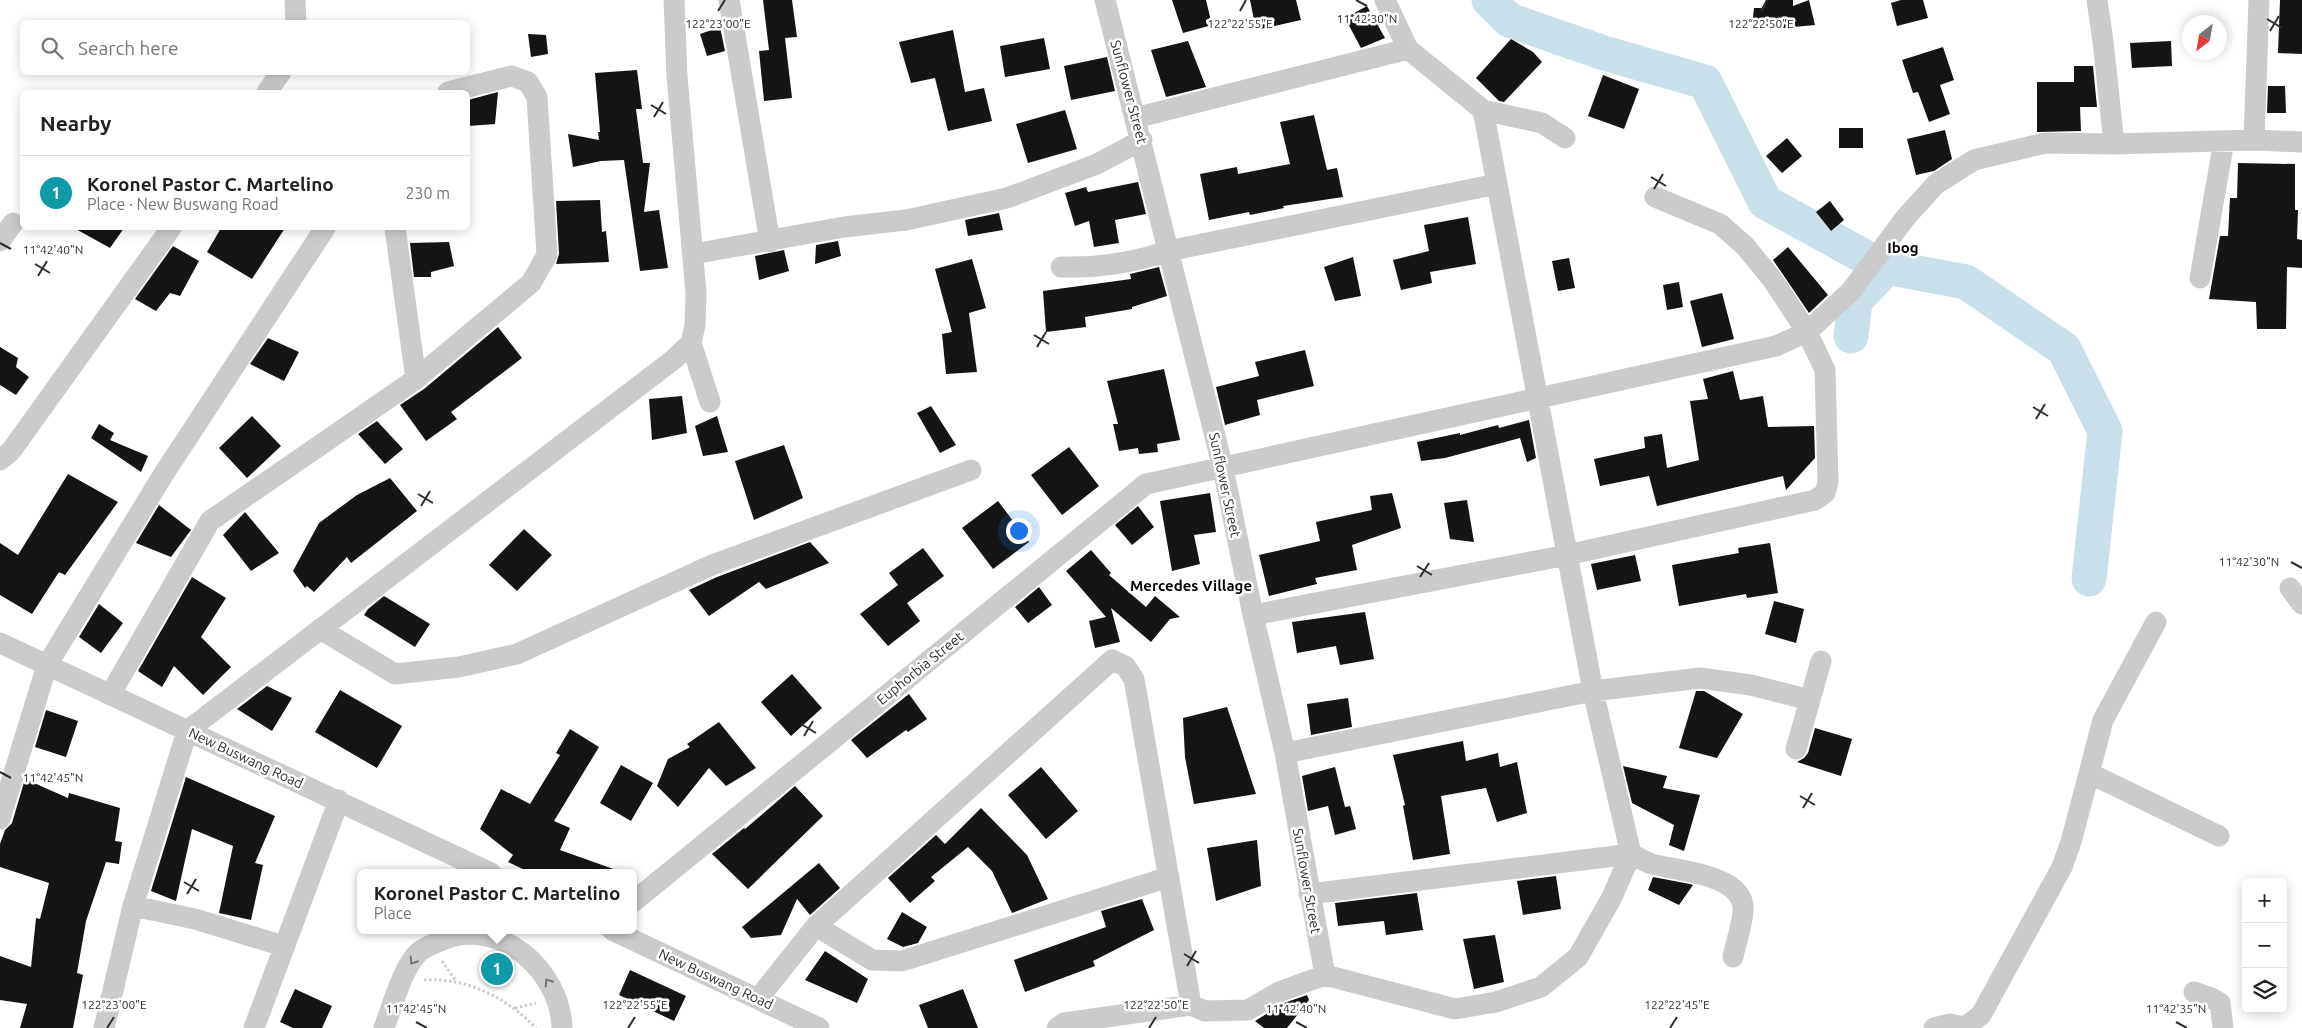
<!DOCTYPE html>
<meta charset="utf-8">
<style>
body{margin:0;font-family:Ubuntu,sans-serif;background:#f6f6f6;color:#202124}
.controls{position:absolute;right:15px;bottom:15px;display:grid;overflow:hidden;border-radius:8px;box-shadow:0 2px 12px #0003}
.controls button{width:45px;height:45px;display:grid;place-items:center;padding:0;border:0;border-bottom:1px solid #e0e0e0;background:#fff;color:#202124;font:25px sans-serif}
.compass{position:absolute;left:2182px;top:15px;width:45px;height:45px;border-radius:50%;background:#fff;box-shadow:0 2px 12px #0003;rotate:211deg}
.you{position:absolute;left:1018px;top:530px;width:18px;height:18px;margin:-12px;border:4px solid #fff;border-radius:50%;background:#1a73e8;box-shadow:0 0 0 8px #1a73e833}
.badge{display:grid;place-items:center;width:32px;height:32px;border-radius:50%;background:#111827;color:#fff;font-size:16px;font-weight:700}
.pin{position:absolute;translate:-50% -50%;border:2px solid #fff;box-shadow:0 1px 5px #0006}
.popup{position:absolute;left:357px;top:869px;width:280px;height:65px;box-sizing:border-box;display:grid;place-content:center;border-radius:8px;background:#fff;filter:drop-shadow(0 1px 4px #0005);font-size:16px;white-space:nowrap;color:#757577}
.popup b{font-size:19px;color:#202124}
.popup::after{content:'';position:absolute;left:50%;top:100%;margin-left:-10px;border:10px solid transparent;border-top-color:#fff}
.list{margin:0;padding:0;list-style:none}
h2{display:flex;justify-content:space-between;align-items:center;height:65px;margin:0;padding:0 20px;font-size:21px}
h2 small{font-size:16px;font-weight:400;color:#757577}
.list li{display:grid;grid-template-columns:32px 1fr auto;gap:15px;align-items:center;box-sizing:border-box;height:75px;padding:0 20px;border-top:1px solid #e0e0e0}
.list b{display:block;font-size:19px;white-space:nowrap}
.list p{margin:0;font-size:16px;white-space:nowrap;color:#757577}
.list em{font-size:16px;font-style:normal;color:#757577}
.icon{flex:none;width:28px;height:28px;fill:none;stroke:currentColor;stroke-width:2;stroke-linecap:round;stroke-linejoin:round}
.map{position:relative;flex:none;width:2302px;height:1028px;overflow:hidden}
.search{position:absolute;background:#fff;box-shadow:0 2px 12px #0003;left:20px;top:20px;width:450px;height:55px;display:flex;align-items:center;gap:12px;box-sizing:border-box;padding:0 18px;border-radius:8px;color:#757577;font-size:19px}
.panel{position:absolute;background:#fff;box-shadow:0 2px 12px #0003;left:20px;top:90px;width:450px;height:140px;border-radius:8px}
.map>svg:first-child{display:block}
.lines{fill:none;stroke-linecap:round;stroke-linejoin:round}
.river{stroke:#c9e0ea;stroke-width:35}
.building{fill:#151515}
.path{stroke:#cbcbcb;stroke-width:3;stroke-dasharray:2.5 2.5;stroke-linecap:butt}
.minor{stroke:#cbcbcb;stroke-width:21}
.oneway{stroke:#757575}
.ticks{fill:none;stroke:#2e2e2e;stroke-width:2}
.labels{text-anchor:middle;stroke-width:5;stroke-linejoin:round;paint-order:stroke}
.street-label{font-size:14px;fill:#2e2e2e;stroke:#fff}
.neighbourhood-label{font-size:15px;font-weight:bold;fill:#000;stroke:#fff}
.ticks-label{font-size:12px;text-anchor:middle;fill:#2e2e2e;stroke:#fff;stroke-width:5;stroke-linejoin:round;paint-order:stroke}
</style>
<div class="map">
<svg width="2302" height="1028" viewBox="0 0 2302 1028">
<rect width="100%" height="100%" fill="#fff"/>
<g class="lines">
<!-- river -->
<path class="river" d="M1489,0L1509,20L1604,53L1705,82L1765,202L1865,257
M1881,266L1966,282L2064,349L2105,431L2089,579
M1851,336L1855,301L1887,267"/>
</g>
<!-- building -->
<path class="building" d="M763,0H792L797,37L785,38L792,98L764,101L759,51L769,50Z
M1172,0H1206L1212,25L1183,33Z
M1250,0H1296L1301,20L1256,30Z
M1766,0H1793V6L1809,0L1815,25L1774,29V27H1752L1754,8H1764Z
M1901,0H1923L1928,18L1897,26L1891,3Z
M2280,0H2302V54L2278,53Z
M1367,6L1385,38L1361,48L1345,18Z
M720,27L725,51L707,56L700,34Z
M953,30L965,92L984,88L992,121L948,131L935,78L911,83L899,42Z
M528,34L546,35L548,54L531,57Z
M1044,38L1050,69L1005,77L1000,46Z
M1511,39L1533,52L1542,62L1504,102L1499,101L1476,78Z
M1188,41L1206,87L1166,97L1151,50Z
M2171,41L2172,66L2132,68L2130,43Z
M1943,47L1954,80L1940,85L1950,114L1929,122L1918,92L1913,93L1902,60Z
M1107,57L1115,91L1071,100L1064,66Z
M2074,66H2093L2097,107H2080L2081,131L2037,132V82H2074Z
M637,70L642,109H636L643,163H650L644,212L659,210L668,268L640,271L624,160L601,161L573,167L568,134L599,140L598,132H600L595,73Z
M1603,75L1639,89L1624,129L1588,116Z
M2268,86H2285L2286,113H2267Z
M498,92L495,124L468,126V100Z
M1065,110L1077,149L1028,163L1016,124Z
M1314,115L1327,170L1337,168L1343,197L1283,206L1284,208L1250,215L1249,212L1209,220L1200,174L1237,167L1238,174L1290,164L1280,122Z
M1839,128H1863V148H1839Z
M1945,130L1952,159L1934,171L1916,175L1907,139Z
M1787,138L1802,156L1782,173L1766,156Z
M2238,163L2295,164V210H2298L2297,239L2302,240V268L2287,267L2286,329H2257L2256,302L2209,299L2220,236H2228L2230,198H2237Z
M1138,182L1146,214L1115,220L1119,243L1094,247L1089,221L1075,226L1065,193L1086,187L1088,192Z
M600,200L602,232L606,231L609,262L556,264L559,254L556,201Z
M1830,201L1844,220L1831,231L1816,212Z
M999,213L1003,230L968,236L965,220Z
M1468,217L1476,264L1430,272L1432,283L1401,290L1393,260L1429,251L1424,225Z
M74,228H124L110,248Z
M221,228H285L252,279L207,252Z
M838,241L841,256L815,264L816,245Z
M449,242L454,266L431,272V277H414L410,243Z
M173,246L199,261L180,296L170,293L156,311L135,299Z
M1788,247L1828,295L1809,313L1773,260Z
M784,250L789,271L759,280L755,256Z
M1353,257L1361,296L1335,301L1324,267Z
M1569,258L1575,288L1558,291L1552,261Z
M972,259L986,308L969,313L977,372L946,374L942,334L952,332L935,269Z
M1159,267L1167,296L1132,307V309L1085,317L1086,327L1046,332L1043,291L1131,279L1130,274Z
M1679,282L1683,307L1667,310L1663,285Z
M1722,293L1734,339L1702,347L1690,301Z
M498,327L522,358L451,412L457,419L426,441L400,405L424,389Z
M268,338L299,352L284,381L250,364Z
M0,347L18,358L16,367L29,377L16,395L0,385Z
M1305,350L1314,386L1257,400L1260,415L1225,425L1216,387L1259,376L1255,362Z
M1164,369L1180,440L1157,444L1158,452L1139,454L1138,448L1119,451L1113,424H1118L1107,381Z
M1733,371L1740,400L1763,396L1768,427L1814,426L1815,458L1786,490L1783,476L1657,506L1649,476L1600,486L1594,459L1645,448L1644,437L1662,434L1667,468L1699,460L1690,401L1708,399L1703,379Z
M682,396L687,433L652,440L649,399Z
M931,406L956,445L940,453L917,413Z
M252,416L281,446L247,478L219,448Z
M717,416L728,452L703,456L695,426Z
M1529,420L1536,458L1527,462L1520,438L1445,458L1421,461L1417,442L1460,433V435L1498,425L1499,428Z
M377,421L403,449L385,464L358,434Z
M99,424L114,433L110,440L148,456L141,472L91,438Z
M784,445L803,498L754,520L735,461Z
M1069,447L1099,486L1062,515L1031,475Z
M68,474L118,502L65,575L59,572L32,614L0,595V543L18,555Z
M390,478L417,511L351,563L347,557L314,592L307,586L305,588L293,571L319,523L357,495Z
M1210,493L1216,532L1194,535L1200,564L1172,571L1160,501Z
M1392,493L1401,528L1352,545L1357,570L1315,578L1317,584L1269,596L1259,555L1320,541L1316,522L1372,510L1370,496Z
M1467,500L1474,542L1450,539L1444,503Z
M998,501L1029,542L993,569L962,528Z
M159,505L191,530L171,557L136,543Z
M1138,506L1154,527L1132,545L1115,525Z
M245,512L279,553L251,571L223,535Z
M524,529L552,555L517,591L489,565Z
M810,542L829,563L766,589L759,582L709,616L689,590L717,577Z
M1770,543L1778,593L1747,598L1746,594L1679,606L1672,565L1739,553L1738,548Z
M923,548L944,576L907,603L920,621L888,646L860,614L898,585L889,573Z
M1091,550L1111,573L1109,575L1146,607L1155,596L1180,617L1170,619L1151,642L1111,608L1120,642L1095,648L1089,621L1106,617L1066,571Z
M1635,555L1641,581L1597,590L1591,564Z
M192,577L226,598L201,637L231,667L203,695L174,666L162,687L138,671Z
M1039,587L1052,605L1028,623L1015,607Z
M384,596L430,624L415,647L364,615L368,609Z
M1774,601L1804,609L1796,643L1765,634Z
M99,604L123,623L101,653L79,637Z
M1365,612L1374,659L1340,665L1336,646L1297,653L1292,622Z
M792,674L822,708L791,736L761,702Z
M267,686L292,698L272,731L237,709Z
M340,690L402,726L377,768L315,732Z
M1696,691H1704L1743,714L1717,758L1679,748Z
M909,694L927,719L908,732L906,730L867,758L851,740Z
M1348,698L1352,727L1311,735L1307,704Z
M1227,707L1256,794L1194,804L1185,757L1183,718Z
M46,710L78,721L66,757L35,747Z
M719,722L756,768L726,786L709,768L678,807L657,786L668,759L690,747L687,744Z
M1815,728L1852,739L1841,776L1797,762L1804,758L1808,753Z
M570,729L599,747L554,821L570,828L560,850L619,871L618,873H531L508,862L513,855L480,829L501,789L530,804L560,755L556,753Z
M1463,741L1466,761L1498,753L1500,767L1517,762L1527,813L1497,822L1486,788L1441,796L1450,854L1413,860L1403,806L1405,805L1393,755Z
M621,765L653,783L631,821L600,803Z
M1623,766L1667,776L1663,788L1700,795L1684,851L1669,845L1674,825L1632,803Z
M1041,767L1078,811L1046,839L1008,795Z
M1335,767L1345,807L1350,806L1356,829L1335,835L1328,806L1308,811L1302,776Z
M186,777L275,816L255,863L263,865L251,920L219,913L233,846L192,829L176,901L151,891Z
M25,779L68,798L69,793L120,808L115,841L122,842L119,864L106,862L86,921L77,973L83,975L73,1028H20L27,1004L0,1000V956L31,967L36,918L40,919L49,883L0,867V844L5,830L12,823Z
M795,786L823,816L748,889L712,854L744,828L745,829Z
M981,808L1027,855L1048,899L1012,913L992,871L968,847L931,877L935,881L910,903L888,878L936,835L945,844Z
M1257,840L1261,886L1216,901L1207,848Z
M819,863L840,888L810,915L797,899L781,935L751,938L742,927Z
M1556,876L1561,909L1523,915L1517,881Z
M1653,877L1690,884L1693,885L1679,905L1648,890Z
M1417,893L1423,930L1386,935L1384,921L1338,926L1335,903Z
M1142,899L1154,930L1093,961L1095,966L1025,992L1014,960L1106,927L1101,911Z
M902,912L927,927L918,943L903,947L887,939Z
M1495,935L1504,982L1474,989L1463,939Z
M825,951L868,979L857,1003L805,980Z
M630,970L686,996L674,1021L619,995Z
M295,989L332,1006L322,1028H293L280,1022Z
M963,989L978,1028H928L919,1005Z
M1307,995L1309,1000L1287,1028H1264L1255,1021L1284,1003Z"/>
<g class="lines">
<!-- path -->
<path class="path" d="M442,961L456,981
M424,980C467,977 507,998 536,1028
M515,1008L536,1003"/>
<!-- minor -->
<path class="minor" d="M295,0L296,22
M729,0L770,242
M1105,0L1223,468L1253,615L1285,753L1325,975
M1385,0L1408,49L1483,110L1542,123L1565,138
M2097,0L2103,41L2114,144
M267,92L281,72
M1135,118L1408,49
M2254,140L2259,0
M395,228L416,379
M0,241L13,223
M693,254L844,227L906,220L1007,198L1097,164L1142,140
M1061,267C1099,268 1133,263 1168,251L1497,184
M2200,278L2224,141
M691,343L710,402
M0,460L11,451L171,228
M2290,588L2302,604
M1253,615L1567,555L1815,500L1825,493L1828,482L1825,370L1807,332L1772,279L1745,246L1720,224L1655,197
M320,629L395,674L459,667L517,654L712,565L971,470
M0,643L491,873
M110,695L210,521L416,379L531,283L547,255L537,97L528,82L512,76L448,92
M1796,749L1821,661
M1285,753L1593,691L1700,678L1751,685L1810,700
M2089,773L2219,836
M0,819L47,665L163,475L325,228
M1169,877L902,961L872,960L816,926L1112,660L1125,666L1134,679L1191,1005
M1309,894L1631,854C1638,857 1645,862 1652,864C1677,871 1746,874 1743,911C1742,926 1736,942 1733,957
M633,902L1146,484L1776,346L1807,332L1851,291L1906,217L1936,184L1974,160L2045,143L2114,144L2254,140L2302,142
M133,906L195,919L283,946
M612,930L819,1028
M2194,992L2211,998L2220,1003L2223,1028
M758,999L816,926
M104,1028L133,906L187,731L673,360L691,343L695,325L696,293L677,76L674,0
M254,1028L339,800
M384,1028C392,1007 403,966 419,952C425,947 433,944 440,941C498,915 560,969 562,1028
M1057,1028L1064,1023L1191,1005L1205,1011L1248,1010L1279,992L1325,975L1455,1009L1496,1002L1541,987L1578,957L1611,899L1631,854L1593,691L1483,110
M1934,1028L1950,1024L1965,1027L1981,1015L2062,867L2071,842L2103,720L2156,622"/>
</g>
<!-- one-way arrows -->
<defs><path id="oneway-chevron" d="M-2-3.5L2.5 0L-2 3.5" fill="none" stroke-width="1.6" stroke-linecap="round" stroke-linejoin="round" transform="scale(1.25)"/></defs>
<g class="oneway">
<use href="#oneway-chevron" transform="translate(413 961) rotate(122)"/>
<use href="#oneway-chevron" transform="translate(548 982) rotate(-123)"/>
</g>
<!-- ticks -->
<path class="ticks" d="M1356,0L1367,6M718,11L725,0M1240,11L1246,0M1761,11L1767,0M2267,19L2282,28M2270,31L2279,16M651,105L666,114M654,117L663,102M1651,177L1666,186M1654,189L1663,174M0,243L11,249M35,264L50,273M38,276L47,261M1034,335L1049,344M1037,347L1046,332M2033,407L2048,416M2036,419L2045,404M418,494L433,503M421,506L430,491M2291,562L2302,568M1417,566L1432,575M1420,577L1429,563M801,724L816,733M804,736L813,721M0,772L11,778M1800,796L1815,805M1803,808L1812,793M184,882L199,891M187,894L196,879M1184,954L1199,963M1187,966L1196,951M416,1022L427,1028M1296,1022L1307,1028M2176,1022L2187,1028M107,1028L114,1017M628,1028L635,1017M1149,1028L1156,1017M1670,1028L1677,1017"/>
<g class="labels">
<!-- street labels -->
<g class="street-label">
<text transform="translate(1129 92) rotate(75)" y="5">Sunflower Street</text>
<text transform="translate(1225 485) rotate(78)" y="5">Sunflower Street</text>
<text transform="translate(920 668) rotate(-39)" y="5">Euphorbia Street</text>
<text transform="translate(246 758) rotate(25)" y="5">New Buswang Road</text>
<text transform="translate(1307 881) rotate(80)" y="5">Sunflower Street</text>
<text transform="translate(716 979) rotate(25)" y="5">New Buswang Road</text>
</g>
<!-- neighbourhood labels -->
<g class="neighbourhood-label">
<text x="1903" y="253">Ibog</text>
<text x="1191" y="591">Mercedes Village</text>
</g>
</g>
<g class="ticks-label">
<text x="1367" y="23">11°42'30"N</text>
<text x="718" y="28">122°23'00"E</text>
<text x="1240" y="28">122°22'55"E</text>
<text x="1761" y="28">122°22'50"E</text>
<text x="53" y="254">11°42'40"N</text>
<text x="2249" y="566">11°42'30"N</text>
<text x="53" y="782">11°42'45"N</text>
<text x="114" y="1009">122°23'00"E</text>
<text x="635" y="1009">122°22'55"E</text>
<text x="1156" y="1009">122°22'50"E</text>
<text x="1677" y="1009">122°22'45"E</text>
<text x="416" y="1013">11°42'45"N</text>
<text x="1296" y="1013">11°42'40"N</text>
<text x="2176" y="1013">11°42'35"N</text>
</g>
</svg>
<div class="controls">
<button>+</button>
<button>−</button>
<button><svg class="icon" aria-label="layers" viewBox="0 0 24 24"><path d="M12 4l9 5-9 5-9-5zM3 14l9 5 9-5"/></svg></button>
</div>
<svg class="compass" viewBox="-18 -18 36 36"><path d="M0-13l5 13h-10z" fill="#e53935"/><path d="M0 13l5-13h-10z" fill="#757577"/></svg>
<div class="you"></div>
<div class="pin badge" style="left:497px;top:969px;background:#0f9aa8">1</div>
<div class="popup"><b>Koronel Pastor C. Martelino</b>Place</div>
<div class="search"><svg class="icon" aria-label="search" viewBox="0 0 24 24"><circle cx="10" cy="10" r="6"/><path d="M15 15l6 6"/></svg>Search here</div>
<section class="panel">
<h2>Nearby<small></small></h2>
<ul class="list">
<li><span class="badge" style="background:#0f9aa8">1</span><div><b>Koronel Pastor C. Martelino</b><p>Place · New Buswang Road</p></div><em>230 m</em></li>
</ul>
</section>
</div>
